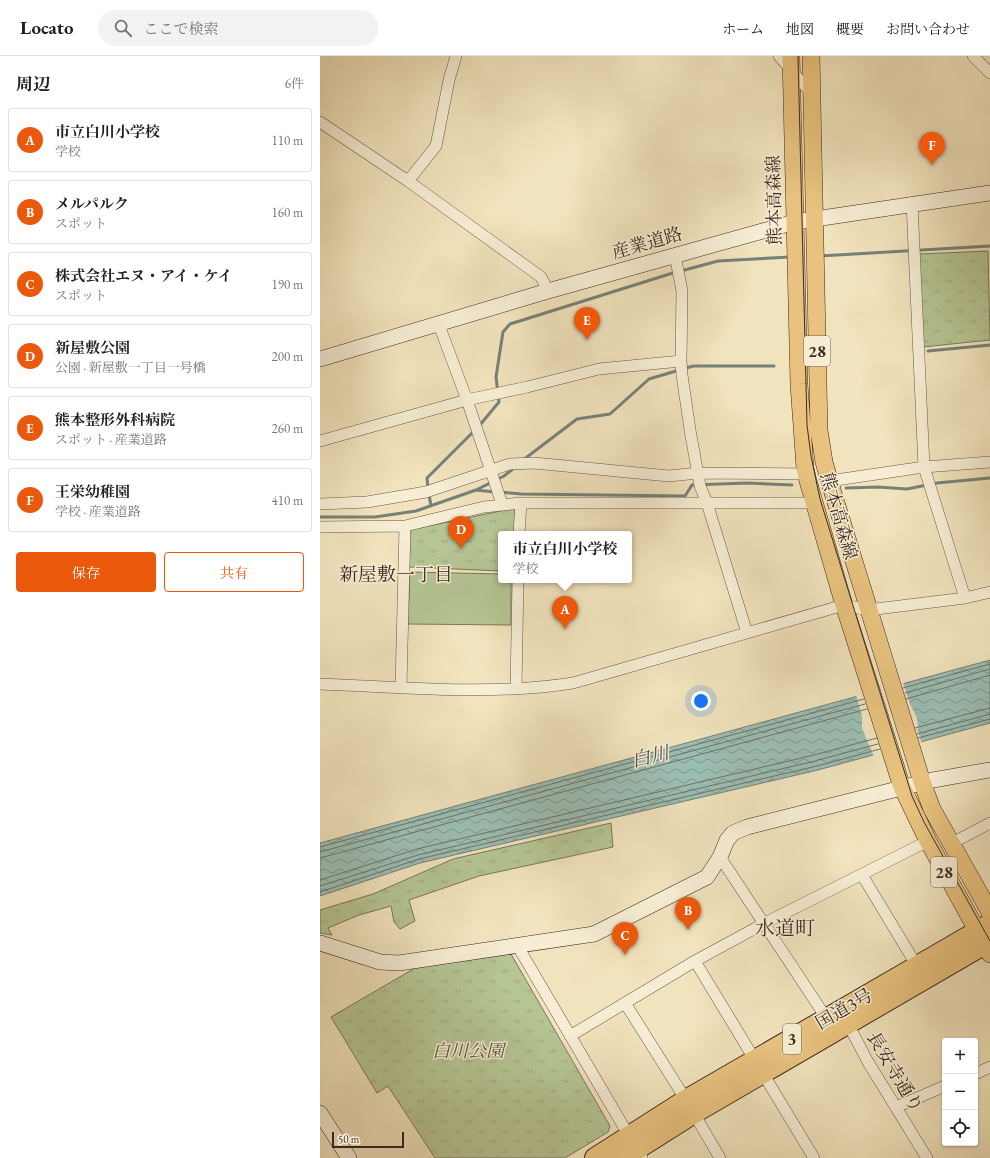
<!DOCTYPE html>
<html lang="ja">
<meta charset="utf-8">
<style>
body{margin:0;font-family:"EB Garamond","Noto Serif JP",serif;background:#f2f2f2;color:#202124}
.controls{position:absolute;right:12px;bottom:12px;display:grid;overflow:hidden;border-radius:4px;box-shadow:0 1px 3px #0004}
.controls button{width:36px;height:36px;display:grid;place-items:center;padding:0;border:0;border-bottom:1px solid #e0e0e0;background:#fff;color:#202124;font:20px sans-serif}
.scale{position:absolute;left:12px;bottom:10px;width:72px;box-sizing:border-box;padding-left:4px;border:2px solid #3e2921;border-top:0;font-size:11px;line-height:14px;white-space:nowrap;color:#3e2921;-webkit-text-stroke:3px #f6edd4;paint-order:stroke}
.you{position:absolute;left:381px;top:645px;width:14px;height:14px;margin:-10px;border:3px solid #fff;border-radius:50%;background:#1a73e8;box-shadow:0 0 0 6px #1a73e833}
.badge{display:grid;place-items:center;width:26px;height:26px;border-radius:50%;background:#ea580c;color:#fff;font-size:13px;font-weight:700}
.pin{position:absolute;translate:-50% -33px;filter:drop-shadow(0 1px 2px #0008)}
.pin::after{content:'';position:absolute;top:21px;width:14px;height:12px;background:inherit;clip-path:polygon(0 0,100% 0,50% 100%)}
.popup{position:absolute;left:178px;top:475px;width:134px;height:52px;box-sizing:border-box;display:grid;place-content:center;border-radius:4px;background:#fff;filter:drop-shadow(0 1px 3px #0005);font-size:13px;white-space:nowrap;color:#757577}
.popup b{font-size:15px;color:#202124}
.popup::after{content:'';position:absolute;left:50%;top:100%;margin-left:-8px;border:8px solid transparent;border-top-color:#fff}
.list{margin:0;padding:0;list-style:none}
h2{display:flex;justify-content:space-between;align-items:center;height:52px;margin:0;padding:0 16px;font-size:17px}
h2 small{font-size:13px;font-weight:400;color:#757577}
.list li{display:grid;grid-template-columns:26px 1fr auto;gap:12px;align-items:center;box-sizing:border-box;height:64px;margin:0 8px 8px;padding:0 8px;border:1px solid #e0e0e0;border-radius:4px}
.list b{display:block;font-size:15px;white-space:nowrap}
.list p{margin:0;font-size:13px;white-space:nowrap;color:#757577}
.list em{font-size:13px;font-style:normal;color:#757577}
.actions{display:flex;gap:8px;padding:12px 16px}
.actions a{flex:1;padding:9px 0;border:1px solid #ea580c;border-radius:4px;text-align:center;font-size:14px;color:#ea580c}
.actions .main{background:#ea580c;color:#fff}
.icon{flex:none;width:22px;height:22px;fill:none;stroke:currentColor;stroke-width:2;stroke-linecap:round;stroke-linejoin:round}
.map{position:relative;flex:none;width:670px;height:1102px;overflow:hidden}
header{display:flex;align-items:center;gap:24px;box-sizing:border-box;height:56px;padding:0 20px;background:#fff;border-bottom:1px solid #e0e0e0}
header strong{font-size:19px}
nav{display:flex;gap:22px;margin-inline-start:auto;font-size:14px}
.search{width:280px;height:36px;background:#f2f2f2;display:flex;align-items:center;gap:10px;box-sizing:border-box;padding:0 14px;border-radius:22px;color:#757577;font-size:15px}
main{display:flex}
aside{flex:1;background:#fff}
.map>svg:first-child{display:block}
.grass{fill:url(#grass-tufts);stroke:#7a775a}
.pitch{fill:#b5c594;stroke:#7a775a}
.water{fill:url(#water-waves);stroke:#768279}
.pier{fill:#f1e3bd}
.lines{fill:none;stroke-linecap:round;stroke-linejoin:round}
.shore{stroke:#6c746a;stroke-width:1}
.stream{stroke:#768279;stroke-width:3}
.street-casing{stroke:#6b5848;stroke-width:12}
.secondary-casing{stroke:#3e2921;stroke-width:16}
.primary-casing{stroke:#3e2921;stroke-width:18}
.highway-casing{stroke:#3e2921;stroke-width:22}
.street{stroke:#f6edd4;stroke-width:11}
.secondary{stroke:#f6edd4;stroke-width:15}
.primary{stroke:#e8c27e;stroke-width:17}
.highway{stroke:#e8c27e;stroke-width:20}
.tram{stroke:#3e2921;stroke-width:1}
.labels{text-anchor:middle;stroke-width:3;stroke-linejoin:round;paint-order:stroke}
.shield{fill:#f6edd4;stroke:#756457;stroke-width:1}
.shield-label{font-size:17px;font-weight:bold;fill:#3e2921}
.street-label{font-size:18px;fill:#3e2921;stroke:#f6edd4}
.park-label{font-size:18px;font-style:italic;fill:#5c503e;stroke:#f6edd4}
.neighbourhood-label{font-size:19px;fill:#3e2921;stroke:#f6edd4}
.water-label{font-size:19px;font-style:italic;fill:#554e46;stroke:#f6edd4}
.quarter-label{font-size:20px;fill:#3e2921;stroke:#f6edd4}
</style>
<header>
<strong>Locato</strong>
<div class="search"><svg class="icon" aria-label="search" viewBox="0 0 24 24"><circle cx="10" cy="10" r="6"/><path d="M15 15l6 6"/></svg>ここで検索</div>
<nav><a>ホーム</a><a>地図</a><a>概要</a><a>お問い合わせ</a></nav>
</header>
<main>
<aside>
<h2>周辺<small>6件</small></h2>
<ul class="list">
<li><span class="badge">A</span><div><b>市立白川小学校</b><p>学校</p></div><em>110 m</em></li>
<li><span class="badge">B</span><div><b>メルパルク</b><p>スポット</p></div><em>160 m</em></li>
<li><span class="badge">C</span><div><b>株式会社エヌ・アイ・ケイ</b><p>スポット</p></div><em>190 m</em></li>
<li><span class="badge">D</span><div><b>新屋敷公園</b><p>公園 · 新屋敷一丁目一号橋</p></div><em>200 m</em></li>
<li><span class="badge">E</span><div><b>熊本整形外科病院</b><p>スポット · 産業道路</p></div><em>260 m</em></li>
<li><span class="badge">F</span><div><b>王栄幼稚園</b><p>学校 · 産業道路</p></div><em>410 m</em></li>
</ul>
<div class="actions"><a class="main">保存</a><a>共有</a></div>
</aside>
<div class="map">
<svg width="670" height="1102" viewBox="0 0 670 1102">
<defs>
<pattern id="grass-tufts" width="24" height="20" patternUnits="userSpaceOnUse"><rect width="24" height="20" fill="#b5c594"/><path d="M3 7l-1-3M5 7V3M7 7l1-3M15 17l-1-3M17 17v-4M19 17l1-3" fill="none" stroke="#9da97f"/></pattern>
<pattern id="water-waves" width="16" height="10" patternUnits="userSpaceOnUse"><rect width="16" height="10" fill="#9bbeb4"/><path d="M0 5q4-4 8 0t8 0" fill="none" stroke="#809a92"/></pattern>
</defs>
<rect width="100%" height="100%" fill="#f1e3bd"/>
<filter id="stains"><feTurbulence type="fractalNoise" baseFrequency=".005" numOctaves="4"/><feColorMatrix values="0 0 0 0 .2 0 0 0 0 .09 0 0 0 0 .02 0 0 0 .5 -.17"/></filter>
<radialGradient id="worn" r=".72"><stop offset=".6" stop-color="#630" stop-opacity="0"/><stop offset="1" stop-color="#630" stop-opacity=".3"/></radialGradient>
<!-- grass -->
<path class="grass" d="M668,195L670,284L603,291L599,198Z
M195,452L194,478H181V515L89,511V474Z
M291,767L293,791L159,820L89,844L95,865L80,873L74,866L71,850L39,859L8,872L12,879L0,877V854L53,838L133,803Z
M191,898L290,1070L288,1076L245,1102H115L68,1030L57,1037L11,961L95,912Z"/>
<!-- pitch -->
<path class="pitch" d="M90,516L181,518V524H191V569L88,568Z"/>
<!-- water -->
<path class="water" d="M670,604V667L498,714L100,807L0,840V787Z"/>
<!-- pier -->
<path class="pier" d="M583,626L590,648L597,662L598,676L602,688L554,701L542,672V660L536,639Z"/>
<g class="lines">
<!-- shore -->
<path class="shore" d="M583,632L670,608
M585,637L670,613
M586,643L670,619
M595,672L670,652
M597,678L670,658
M598,682L670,663
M0,791L544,643
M0,796L545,648
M0,802L547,653
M0,824L97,793L494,699L557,682
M0,830L98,799L495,705L558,688
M0,836L99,803L497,710L560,693"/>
<!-- stream -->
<path class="stream" d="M500,200L670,190
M361,215L398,205L470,201
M608,295L670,289
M159,370L179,346L176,321L183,276L190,268L356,216
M203,404L257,363L290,358L329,323L373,310H454
M108,432L107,422L155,374
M526,432L558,431L587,433L617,427L670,422
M158,433L184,420L194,412
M180,436L201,438L365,440L372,429L427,427L472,429
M109,438L111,450
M0,461H55L96,455L156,434L174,436"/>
<defs>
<path id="street" d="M459,0L491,37
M653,0L670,17
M0,66L88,125L221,221L228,235
M88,125L116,90L129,24L136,0
M592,147L604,411L645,542
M355,199L362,235L361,305L362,319L370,374L380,430L387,447L427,577
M119,269L147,344L182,448
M0,385L147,344L207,331L279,313L361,305
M509,425L604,411L670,406
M0,448L47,446L106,436L190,408L214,407L349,420L378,417L487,418
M0,471L85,470L164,451L201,447H494
M199,478L201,447
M0,628C84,631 170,640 253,627L524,549L548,554L645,542L670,536
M81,630L85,470
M196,632L198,524
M632,787L670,767
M400,801L507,963
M542,819L597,910
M197,889L322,1102
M375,905L494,1102
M305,947L366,1044L400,1102
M528,968L548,1006L607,1102
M250,980L375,905L445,867L608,785
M655,1018L670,1011
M576,1051L625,1030"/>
<path id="secondary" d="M0,303L228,235L475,166L670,137
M0,887L60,906L79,907L274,878L387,821L400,801L407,784L413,777L427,771L613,724L670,714
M0,1057L29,1102"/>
<path id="primary" d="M471,0L479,328L485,412L488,425L524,549L582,731L608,785L670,898
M491,0L499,374L504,406L513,437L602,726L612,753L670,856"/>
<path id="highway" d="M275,1102L366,1044L670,868
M303,1102L374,1057L670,885"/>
</defs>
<!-- street casing -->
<use href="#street" class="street-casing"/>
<!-- secondary casing -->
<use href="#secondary" class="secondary-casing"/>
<!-- primary casing -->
<use href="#primary" class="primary-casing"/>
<!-- highway casing -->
<use href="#highway" class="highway-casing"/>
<!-- street -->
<use href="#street" class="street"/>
<!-- secondary -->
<use href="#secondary" class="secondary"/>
<!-- primary -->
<use href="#primary" class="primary"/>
<!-- highway -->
<use href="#highway" class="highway"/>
<!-- tram -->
<path class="tram" d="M478,0L487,369L491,400L500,443L592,740L604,766L670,885"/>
</g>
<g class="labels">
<!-- shield labels -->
<g class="shield">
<rect x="484" y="280" width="26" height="30" rx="3"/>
<rect x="611" y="801" width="26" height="30" rx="3"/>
<rect x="463" y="968" width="18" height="30" rx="3"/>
</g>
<g class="shield-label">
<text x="497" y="301">28</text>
<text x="624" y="822">28</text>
<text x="472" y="989">3</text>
</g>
<!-- street labels -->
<g class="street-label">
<text transform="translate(454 144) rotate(-91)" y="6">熊本高森線</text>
<text transform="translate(327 187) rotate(-16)" y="6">産業道路</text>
<text transform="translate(519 460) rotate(74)" y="6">熊本高森線</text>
<text transform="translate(524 953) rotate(-30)" y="6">国道3号</text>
<text transform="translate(575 1016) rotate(59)" y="6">長安寺通り</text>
</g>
<!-- park labels -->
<g class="park-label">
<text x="148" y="1001">白川公園</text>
</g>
<!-- neighbourhood labels -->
<g class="neighbourhood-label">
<text x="76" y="525">新屋敷一丁目</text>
</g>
<!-- water labels -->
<g class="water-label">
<text transform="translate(330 700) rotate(-13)" y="7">白川</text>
</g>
<!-- quarter labels -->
<g class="quarter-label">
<text x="465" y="879">水道町</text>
</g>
</g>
<rect width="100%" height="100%" filter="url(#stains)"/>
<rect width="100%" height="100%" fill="url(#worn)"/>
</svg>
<div class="controls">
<button>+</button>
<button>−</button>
<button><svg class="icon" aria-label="locate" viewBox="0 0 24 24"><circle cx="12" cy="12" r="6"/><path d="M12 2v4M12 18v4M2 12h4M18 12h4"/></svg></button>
</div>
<div class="scale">50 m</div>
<div class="you"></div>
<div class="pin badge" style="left:245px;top:573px">A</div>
<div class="popup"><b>市立白川小学校</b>学校</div>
<div class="pin badge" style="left:368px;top:874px">B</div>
<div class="pin badge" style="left:305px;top:899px">C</div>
<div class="pin badge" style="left:141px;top:493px">D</div>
<div class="pin badge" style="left:267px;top:284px">E</div>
<div class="pin badge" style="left:612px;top:109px">F</div>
</div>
</main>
